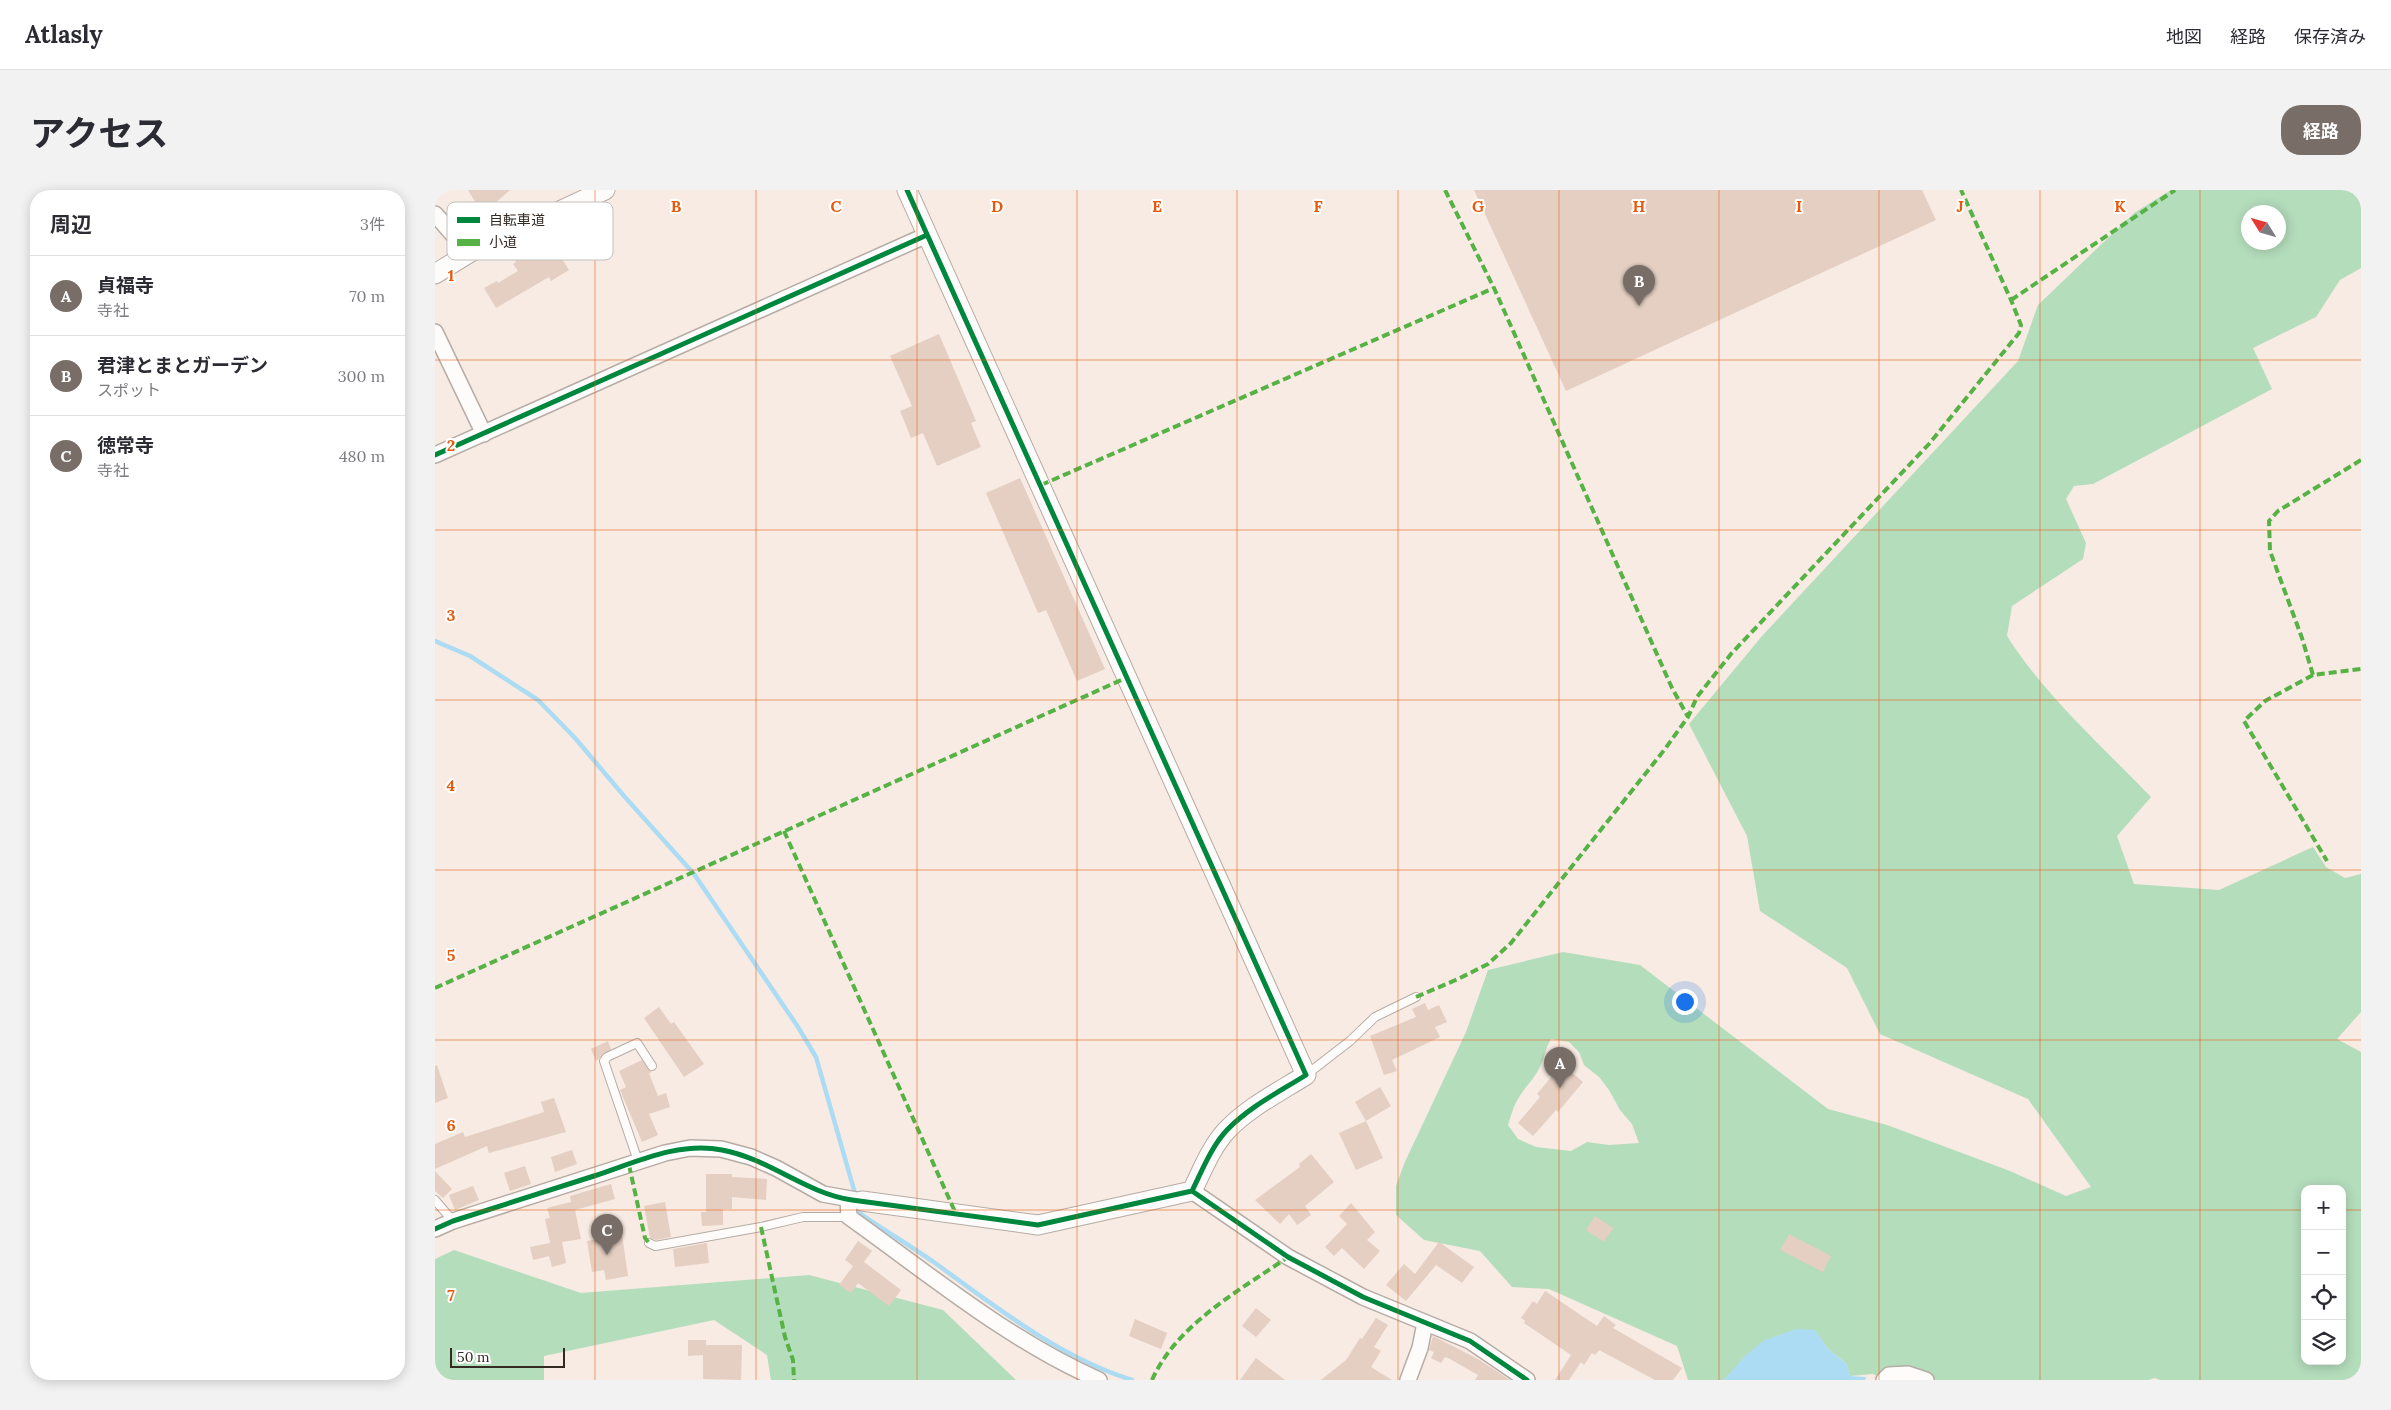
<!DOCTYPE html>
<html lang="ja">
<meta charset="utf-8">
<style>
body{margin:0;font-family:Lora,"Noto Sans JP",serif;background:#f2f2f3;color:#2b2b33}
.controls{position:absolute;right:15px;bottom:15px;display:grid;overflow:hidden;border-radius:10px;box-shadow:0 2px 12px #0003}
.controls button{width:45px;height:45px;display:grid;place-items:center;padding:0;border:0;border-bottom:1px solid #e1e1e2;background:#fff;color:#2b2b33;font:25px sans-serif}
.compass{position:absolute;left:1806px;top:15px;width:45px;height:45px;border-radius:50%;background:#fff;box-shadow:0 2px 12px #0003;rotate:307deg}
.scale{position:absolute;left:15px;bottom:12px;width:115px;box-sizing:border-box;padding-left:5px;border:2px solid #342a24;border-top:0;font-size:14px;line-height:18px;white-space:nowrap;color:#342a24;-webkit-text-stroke:4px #fff;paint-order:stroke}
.you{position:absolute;left:1249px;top:811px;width:18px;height:18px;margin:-12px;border:4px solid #fff;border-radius:50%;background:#1a73e8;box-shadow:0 0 0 8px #1a73e833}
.badge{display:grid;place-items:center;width:32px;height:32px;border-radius:50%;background:#786e67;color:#fff;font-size:16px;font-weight:700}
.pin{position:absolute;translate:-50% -41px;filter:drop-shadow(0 1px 2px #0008)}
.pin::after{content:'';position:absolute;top:26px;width:18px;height:15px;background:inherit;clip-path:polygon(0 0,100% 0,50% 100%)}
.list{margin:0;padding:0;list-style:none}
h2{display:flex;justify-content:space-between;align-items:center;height:65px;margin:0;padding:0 20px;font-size:21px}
h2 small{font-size:16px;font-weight:400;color:#7c7c81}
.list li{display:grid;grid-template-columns:32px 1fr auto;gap:15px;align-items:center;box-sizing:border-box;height:80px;padding:0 20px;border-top:1px solid #e1e1e2}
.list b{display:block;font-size:19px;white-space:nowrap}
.list p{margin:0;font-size:16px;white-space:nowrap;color:#7c7c81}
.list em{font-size:16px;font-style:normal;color:#7c7c81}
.icon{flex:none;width:28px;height:28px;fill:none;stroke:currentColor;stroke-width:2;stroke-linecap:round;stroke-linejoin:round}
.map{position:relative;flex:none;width:1926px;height:1190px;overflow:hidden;border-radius:20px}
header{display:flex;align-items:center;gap:30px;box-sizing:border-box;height:70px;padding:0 25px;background:#fff;border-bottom:1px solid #e1e1e2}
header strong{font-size:24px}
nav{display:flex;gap:28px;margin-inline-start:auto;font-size:18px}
.intro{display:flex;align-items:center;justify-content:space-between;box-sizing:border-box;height:120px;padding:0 30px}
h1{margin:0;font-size:35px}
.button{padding:12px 22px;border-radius:20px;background:#786e67;color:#fff;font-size:18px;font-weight:700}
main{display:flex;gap:30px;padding:0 30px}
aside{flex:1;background:#fff;border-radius:20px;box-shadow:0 2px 12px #0003}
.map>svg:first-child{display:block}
.forest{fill:#b4ddbc;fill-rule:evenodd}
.water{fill:#acdcf3}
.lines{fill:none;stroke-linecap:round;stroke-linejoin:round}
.stream{stroke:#acdcf3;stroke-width:4.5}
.building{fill:#e4cfc2}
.service-casing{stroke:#b6aca5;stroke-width:10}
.minor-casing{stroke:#b6aca5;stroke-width:18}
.tertiary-casing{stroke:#b6aca5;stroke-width:21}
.service{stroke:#fefcfb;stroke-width:8}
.minor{stroke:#fefcfb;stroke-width:15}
.tertiary{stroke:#fefcfb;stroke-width:19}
.quiet{stroke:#56b245;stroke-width:4;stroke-dasharray:8 4;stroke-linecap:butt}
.cycleway-casing{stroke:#fff;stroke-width:8}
.cycleway{stroke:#00873e;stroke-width:5}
.grid{fill:none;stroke:#e8590c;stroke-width:1;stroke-opacity:0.55}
.key{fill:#fff;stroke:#c2bfbd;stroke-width:1}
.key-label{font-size:14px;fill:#342a24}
.grid-label{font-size:16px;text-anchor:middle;font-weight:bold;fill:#e8590c;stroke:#fff;stroke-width:4;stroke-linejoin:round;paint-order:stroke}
</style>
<header>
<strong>Atlasly</strong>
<nav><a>地図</a><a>経路</a><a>保存済み</a></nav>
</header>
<div class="intro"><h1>アクセス</h1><a class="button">経路</a></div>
<main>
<aside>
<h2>周辺<small>3件</small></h2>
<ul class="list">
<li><span class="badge">A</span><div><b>貞福寺</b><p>寺社</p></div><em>70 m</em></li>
<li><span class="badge">B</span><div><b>君津とまとガーデン</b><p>スポット</p></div><em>300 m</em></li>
<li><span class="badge">C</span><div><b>徳常寺</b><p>寺社</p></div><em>480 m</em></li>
</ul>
</aside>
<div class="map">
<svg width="1926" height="1190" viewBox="0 0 1926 1190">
<rect width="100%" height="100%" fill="#f7ebe3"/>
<!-- forest -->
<path class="forest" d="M1736,0H1926V78L1905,90L1881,127L1818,158L1837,199L1658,294L1639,296L1631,309L1651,353L1648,369L1577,416L1572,446C1610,506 1667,556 1716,607L1682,646L1699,694L1784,700L1878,657L1891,677L1910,688L1926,684V822L1902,849L1926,862V1190H1725L1720,1188L1713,1190H1449L1438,1184L1415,1186L1411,1173L1394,1160L1380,1141C1334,1138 1319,1161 1289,1190H1253L1242,1156L1114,1099L1077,1097L1045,1061L989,1050L961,1025V996L969,974L1031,842L1053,780L1128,762L1205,775L1393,919L1452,935L1575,981L1631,1006L1656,997L1593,909L1445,844L1412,778L1325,721L1312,646L1254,534L1327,446L1583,171L1603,115L1699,23ZM1814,22H1844V52H1814ZM1116,849L1134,852L1144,862L1149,875L1164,887L1174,900L1185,920L1197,934L1204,953L1174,955L1152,952L1136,961L1101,957L1083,949L1073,935C1076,926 1078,917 1083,909C1089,898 1099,889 1105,877C1110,867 1110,858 1116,849ZM1870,999H1907V1171H1870Z
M19,1060L146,1103L374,1085L508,1120L581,1190H336L332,1165L279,1130L109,1166V1190H0V1069Z"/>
<!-- water -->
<path class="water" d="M1361,1139L1380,1140L1394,1160L1411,1173L1415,1186L1431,1187L1430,1190H1289L1308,1168L1328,1151Z"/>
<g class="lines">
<!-- stream -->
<path class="stream" d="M0,451L35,466L103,510L140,548L189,606L259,684L363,837L381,867L421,1007
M423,1015L426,1024C450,1041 476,1056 500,1073C561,1117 624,1167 697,1190"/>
</g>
<!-- building -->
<path class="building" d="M33,0H75L58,15L67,29L56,38Z
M1039,0H1487L1501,30L1131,201Z
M139,33L151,57L127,69L134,80L116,91L114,87L61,118L49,98L62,91L63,93L83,81L78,74L81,72L72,60L84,52L93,64L111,52L106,42L117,37L120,42Z
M504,144L541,231L536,233L546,257L502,276L488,243L476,248L465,221L477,216L455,166Z
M585,288L670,479L642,491L611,420L603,423L551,303Z
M990,813L993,820L1004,815L1012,832L1000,837L1005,847L957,870L962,881L949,885L935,846L981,827L977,819Z
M224,817L236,834L239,832L269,874L249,887L209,828Z
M173,851L176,859L161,871L156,859Z
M207,870L217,882L214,883L223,906L231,903L235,917L214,924L223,945L207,952L185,900L191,897L184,881Z
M1127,874L1148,892L1123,922L1121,920L1098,946L1083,933L1105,907L1102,904Z
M2,875L13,908L0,913V876Z
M945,897L956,916L931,931L948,968L921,980L904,943L931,931L920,912Z
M119,908L131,942L54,963L52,956L0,979V954L28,942L30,947L109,922L106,912Z
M137,960L142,974L120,982L116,967Z
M876,964L899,992L870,1016L876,1025L862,1035L854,1024L845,1034L820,1010L865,977L864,974Z
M90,976L96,994L75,1001L69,983Z
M0,981L17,999L8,1008L0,1001Z
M271,984H297V987L332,989L331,1010L297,1007V1019H288V1035L267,1036L266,1022H271Z
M176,994L180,1009L140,1020L146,1049L127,1052L131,1073L117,1077L114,1066L98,1070L95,1057L115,1053L110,1029L115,1028L112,1018L136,1012L135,1006Z
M38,996L44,1010L20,1020L14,1005Z
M230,1012L236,1047L221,1050L215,1048L209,1016Z
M916,1013L940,1042L932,1050L945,1061L929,1079L907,1058L899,1066L890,1057L912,1034L904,1026Z
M1160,1026L1178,1038L1169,1052L1151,1040Z
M1354,1044L1396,1066L1388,1082L1345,1060Z
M187,1045L193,1086L171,1090L169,1080L157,1082L152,1051Z
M423,1051L437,1061L429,1072L466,1100L454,1116L423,1093L416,1103L404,1095L418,1076L410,1070Z
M1004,1052L1039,1077L1027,1093L1001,1075L971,1111L951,1095L969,1074L980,1084Z
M272,1053L274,1073L240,1077L238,1059Z
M1110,1101L1162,1136L1169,1126L1181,1135L1178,1138L1247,1178L1238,1190H1220L1164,1160L1160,1165L1157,1163L1149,1175L1146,1172L1134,1190H1120L1136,1165L1089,1133L1090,1131L1086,1128L1098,1111L1102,1114Z
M821,1118L836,1130L821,1147L807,1136Z
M941,1128L953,1135L939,1157L946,1161L936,1177L957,1190H886L911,1170L925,1148L927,1149Z
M700,1129L732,1143L726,1159L694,1146Z
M998,1146L1043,1169L1075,1190H1040L1043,1185L1015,1169L1010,1167L1006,1173L996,1168L999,1162L994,1160Z
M253,1150H271V1155H307L306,1190L268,1189V1165L253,1166Z
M821,1168L850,1190H805Z"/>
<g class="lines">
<defs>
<path id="service" d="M871,885L915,851L940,827L981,807
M203,971L169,871L172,867L202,853L217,876
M0,1010L18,1031
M214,1053L220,1056L326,1037L368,1027H414"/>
<path id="minor" d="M0,24L34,63
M0,142L49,244
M0,265L492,45
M757,1001L853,1067L928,1107L1035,1151L1092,1190
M413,1009L414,1027C494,1084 573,1150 664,1190
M0,1039L18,1031L230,963L255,958L286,959L316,967L341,978L388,1004L427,1011
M973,1190L985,1158L990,1133
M1449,1190L1454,1185L1473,1184L1491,1190"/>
<path id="tertiary" d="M0,84L34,63L170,0
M427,1011L603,1035L757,1001C767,981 776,957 792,940C814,917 844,902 871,885L472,0"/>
</defs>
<!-- service casing -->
<use href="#service" class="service-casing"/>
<!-- minor casing -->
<use href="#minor" class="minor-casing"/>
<!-- tertiary casing -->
<use href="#tertiary" class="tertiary-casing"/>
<!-- service -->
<use href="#service" class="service"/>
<!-- minor -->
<use href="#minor" class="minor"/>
<!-- tertiary -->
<use href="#tertiary" class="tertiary"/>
<!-- quiet -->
<path class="quiet" d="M1010,0L1059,98L1237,498L1253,527
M1576,110L1740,0
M1926,270L1843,321L1834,331L1835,361L1867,448L1878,485L1926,479
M606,295L1059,98
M1878,485L1830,511L1809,531L1892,671
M349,641L521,1024
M0,798L693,487
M981,807L1023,789L1053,774L1076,753L1230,559L1253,527L1262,507L1296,464L1494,254L1584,143L1586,135L1576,110L1526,0
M194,975L210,1048L214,1053
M326,1037L350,1147L358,1170L359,1190
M717,1190C742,1134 804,1101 853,1067"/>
<defs>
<path id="cycleway" d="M472,0L871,885C844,902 814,917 792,940C776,957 767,981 757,1001
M0,265L492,45
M0,1039L18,1031C65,1016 112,1001 159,986C199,973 244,951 287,960C335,969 370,1003 417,1010L603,1035L757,1001L853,1067L928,1107L1035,1151L1092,1190"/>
</defs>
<!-- cycleway casing -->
<use href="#cycleway" class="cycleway-casing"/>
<!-- cycleway -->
<use href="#cycleway" class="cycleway"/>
</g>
<!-- grid -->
<path class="grid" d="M160,0V1190M321,0V1190M482,0V1190M642,0V1190M802,0V1190M963,0V1190M1124,0V1190M1284,0V1190M1444,0V1190M1605,0V1190M1765,0V1190M0,170H1926M0,340H1926M0,510H1926M0,680H1926M0,850H1926M0,1020H1870M1907,1020H1926"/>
<!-- legend -->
<rect x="12" y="12" width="166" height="58" rx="8" class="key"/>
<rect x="22" y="27" width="23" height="6" fill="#00873e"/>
<rect x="22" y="49" width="23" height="7" fill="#56b245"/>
<g class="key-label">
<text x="54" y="35">自転車道</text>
<text x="54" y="57">小道</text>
</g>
<g class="grid-label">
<text x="241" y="22">B</text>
<text x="401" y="22">C</text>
<text x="562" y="22">D</text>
<text x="722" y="22">E</text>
<text x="883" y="22">F</text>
<text x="1043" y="22">G</text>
<text x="1204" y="22">H</text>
<text x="1364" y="22">I</text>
<text x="1525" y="22">J</text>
<text x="1685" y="22">K</text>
<text x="16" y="91">1</text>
<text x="16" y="261">2</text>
<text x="16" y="431">3</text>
<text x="16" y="601">4</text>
<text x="16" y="771">5</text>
<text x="16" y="941">6</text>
<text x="16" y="1111">7</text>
</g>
</svg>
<div class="controls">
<button>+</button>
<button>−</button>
<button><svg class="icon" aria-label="locate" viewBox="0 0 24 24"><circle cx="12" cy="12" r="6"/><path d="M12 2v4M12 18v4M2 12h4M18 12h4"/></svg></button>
<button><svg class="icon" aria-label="layers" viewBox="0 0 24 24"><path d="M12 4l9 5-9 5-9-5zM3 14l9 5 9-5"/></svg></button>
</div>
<svg class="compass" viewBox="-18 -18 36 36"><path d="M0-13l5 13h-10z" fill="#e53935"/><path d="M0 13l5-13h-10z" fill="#7c7c81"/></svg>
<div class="scale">50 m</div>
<div class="you"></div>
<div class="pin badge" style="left:1125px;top:898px">A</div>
<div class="pin badge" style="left:1204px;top:116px">B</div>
<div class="pin badge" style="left:172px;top:1065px">C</div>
</div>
</main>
